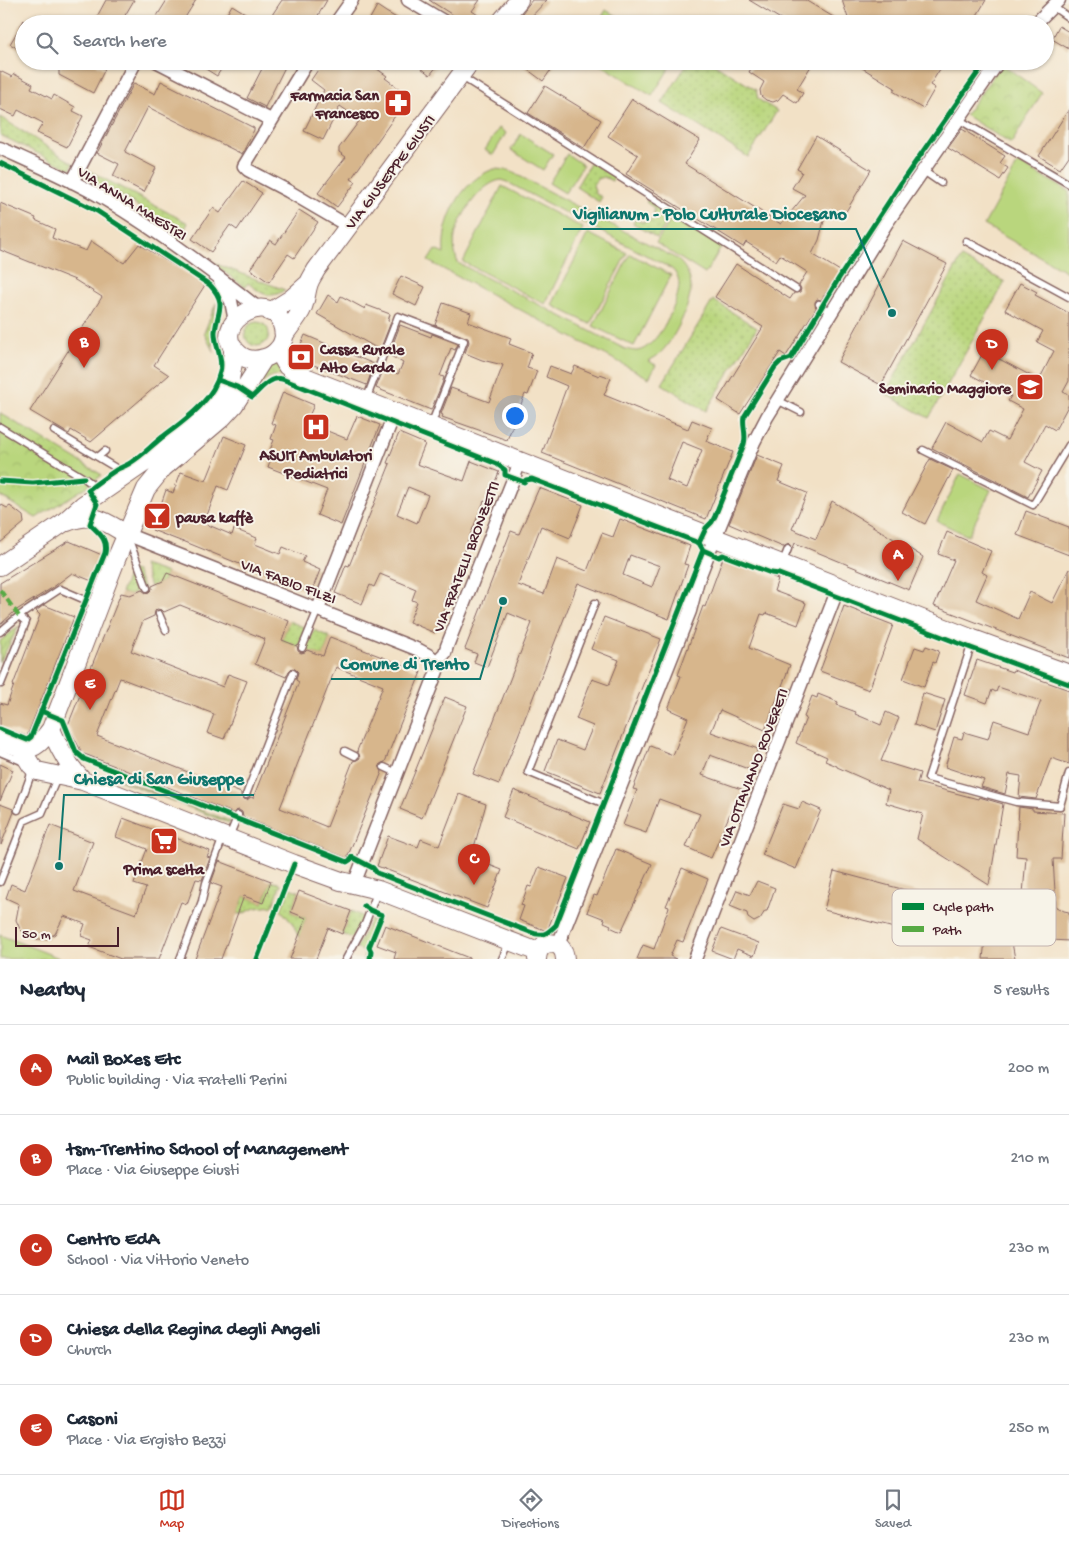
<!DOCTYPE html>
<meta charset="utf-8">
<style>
body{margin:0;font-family:"Gochi Hand",sans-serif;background:#f6f6f7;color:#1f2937}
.scale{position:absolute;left:15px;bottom:12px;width:104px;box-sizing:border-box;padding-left:5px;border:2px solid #4a1f2b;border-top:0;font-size:14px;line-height:18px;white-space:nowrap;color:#4a1f2b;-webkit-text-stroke:4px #f7f3e8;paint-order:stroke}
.you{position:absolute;left:514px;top:415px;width:18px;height:18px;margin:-12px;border:4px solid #fff;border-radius:50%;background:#1a73e8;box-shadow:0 0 0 8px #1a73e833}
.badge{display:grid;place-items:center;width:32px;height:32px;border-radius:50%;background:#c8321e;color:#fff;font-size:16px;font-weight:700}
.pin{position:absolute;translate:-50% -41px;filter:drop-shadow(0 1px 2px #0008)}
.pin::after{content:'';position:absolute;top:26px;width:18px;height:15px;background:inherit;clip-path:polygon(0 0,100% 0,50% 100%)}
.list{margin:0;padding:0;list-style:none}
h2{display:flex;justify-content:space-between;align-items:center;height:65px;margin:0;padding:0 20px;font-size:21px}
h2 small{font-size:16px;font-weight:400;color:#747a83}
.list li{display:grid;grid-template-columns:32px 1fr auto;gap:15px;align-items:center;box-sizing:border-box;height:90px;padding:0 20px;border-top:1px solid #e0e1e3}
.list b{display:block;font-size:19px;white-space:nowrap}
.list p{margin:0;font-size:16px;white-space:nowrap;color:#747a83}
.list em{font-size:16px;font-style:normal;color:#747a83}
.icon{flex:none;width:28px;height:28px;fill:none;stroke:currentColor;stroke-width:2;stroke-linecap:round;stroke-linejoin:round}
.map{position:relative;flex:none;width:1069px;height:959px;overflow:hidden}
.search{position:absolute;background:#fff;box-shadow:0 1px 4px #0004;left:15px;right:15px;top:15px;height:55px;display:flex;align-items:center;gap:12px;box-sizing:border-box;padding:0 18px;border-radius:28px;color:#747a83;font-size:19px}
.sheet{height:515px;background:#fff}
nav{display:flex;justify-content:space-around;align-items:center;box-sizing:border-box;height:70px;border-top:1px solid #e0e1e3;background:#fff;font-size:14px;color:#747a83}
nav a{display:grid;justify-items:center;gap:2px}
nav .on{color:#c8321e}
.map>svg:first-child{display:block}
.grass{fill:url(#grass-dots);stroke:#827a54}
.park{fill:url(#park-crowns);stroke:#827a54}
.garden{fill:url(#garden-furrows);stroke:#827a54}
.pitch{fill:#b9d67d;stroke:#827a54;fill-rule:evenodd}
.building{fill:#d7b68c;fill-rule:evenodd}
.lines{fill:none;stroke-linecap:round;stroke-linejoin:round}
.lane-casing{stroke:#856361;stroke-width:9}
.street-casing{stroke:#856361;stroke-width:15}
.secondary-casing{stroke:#856361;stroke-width:20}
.lane{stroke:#fff;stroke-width:6}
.street{stroke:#fff;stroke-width:12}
.secondary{stroke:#fff;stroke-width:18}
.quiet{stroke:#57aa44;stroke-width:4;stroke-dasharray:8 4;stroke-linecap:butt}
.cycleway-casing{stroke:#f7f3e8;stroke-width:8}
.cycleway{stroke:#00873e;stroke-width:5}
.labels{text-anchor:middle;stroke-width:4;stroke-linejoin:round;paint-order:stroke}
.poi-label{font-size:16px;font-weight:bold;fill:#4a1f2b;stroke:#f7f3e8;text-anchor:end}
.street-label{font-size:16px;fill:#4a1f2b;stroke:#f7f3e8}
.key{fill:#f7f3e8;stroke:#c3b3af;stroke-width:1}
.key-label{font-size:14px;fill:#4a1f2b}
.leader{fill:none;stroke:#0f766e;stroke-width:2}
.callout-dot{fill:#0f766e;stroke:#f7f3e8;stroke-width:2}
.callout-label{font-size:18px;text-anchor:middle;font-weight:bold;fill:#0f766e;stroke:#f7f3e8;stroke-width:4;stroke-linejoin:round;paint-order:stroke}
</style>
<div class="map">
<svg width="1069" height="959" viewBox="0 0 1069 959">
<defs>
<pattern id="grass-dots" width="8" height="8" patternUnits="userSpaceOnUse" patternTransform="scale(1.25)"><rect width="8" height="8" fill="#b9d67d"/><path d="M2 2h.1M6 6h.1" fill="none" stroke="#a1b76c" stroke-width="1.8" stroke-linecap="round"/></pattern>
<pattern id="park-crowns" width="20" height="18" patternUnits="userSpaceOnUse" patternTransform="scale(1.25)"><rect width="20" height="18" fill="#b9d67d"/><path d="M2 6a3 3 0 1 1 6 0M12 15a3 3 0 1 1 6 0" fill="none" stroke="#a1b76c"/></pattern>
<pattern id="garden-furrows" width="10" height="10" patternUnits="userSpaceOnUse" patternTransform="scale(1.25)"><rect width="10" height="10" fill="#b9d67d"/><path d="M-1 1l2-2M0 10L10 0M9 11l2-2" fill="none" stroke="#a1b76c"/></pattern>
</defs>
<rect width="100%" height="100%" fill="#f7f3e8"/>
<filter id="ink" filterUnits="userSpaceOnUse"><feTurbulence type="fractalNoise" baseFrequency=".02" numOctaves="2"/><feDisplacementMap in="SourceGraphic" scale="10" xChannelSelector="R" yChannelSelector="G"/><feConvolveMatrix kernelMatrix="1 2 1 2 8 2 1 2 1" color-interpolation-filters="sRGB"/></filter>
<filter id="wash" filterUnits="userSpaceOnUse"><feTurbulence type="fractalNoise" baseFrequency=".0096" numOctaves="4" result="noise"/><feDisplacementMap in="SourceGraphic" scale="20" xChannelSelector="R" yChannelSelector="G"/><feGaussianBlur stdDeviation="1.12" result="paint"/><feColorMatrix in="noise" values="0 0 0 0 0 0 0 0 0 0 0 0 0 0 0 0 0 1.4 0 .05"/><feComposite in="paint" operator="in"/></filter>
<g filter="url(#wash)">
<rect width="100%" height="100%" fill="#f2e1c6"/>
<!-- grass -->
<path class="grass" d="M689,61H710L756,90L758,99L777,111L748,157L662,103Z
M0,117L73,163L71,168H68L0,135Z
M591,162L614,177L612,181L604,177L597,179L593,186L596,194L602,197L599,202L576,187Z
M86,169L188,223L179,240L164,225L133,203L107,188L100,189L94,186L97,181L83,174Z
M649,199L672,214L657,238L633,223L636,219L641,222L650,221L654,215V208L646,202Z
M961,258L1005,282L929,418L885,394Z
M211,262L285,290C269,300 262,294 248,283L245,287Z
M713,300L757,328L706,411L662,384Z
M216,303L211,336L214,353L204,333Z
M245 334a12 12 0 1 1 24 0a12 12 0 1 1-24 0Z
M277,359L293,380C270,370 268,378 252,393L263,371Z
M143,565L167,573L163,581L150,587Z
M130,571H136L144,589L130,595L121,593Z
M289,621L306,628L298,647L282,640Z
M314,630L330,637L323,656L306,650Z
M106,774L230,821L229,823L111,777L109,780L104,781Z
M271,881L281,884L273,906L255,908L242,914H237L244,896L263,903Z
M289,888L299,891L291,912L306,918L299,938L293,924L281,910Z
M351,911L364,917L352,938L342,934Z
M371,920L375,921L366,944L369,952L368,959H363L365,952L356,948Z"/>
<!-- park -->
<path class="park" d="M1002,64L1042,93L1011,144L965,115Z
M0,413L102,475L85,488L36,518L0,496Z"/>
<!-- garden -->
<path class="garden" d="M19,626L0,662V641Z"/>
<!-- pitch -->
<path class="pitch" d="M606,10L629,24H598Z
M595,61H674L652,96Z
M499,128L506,133L493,155L485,150Z
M521,134L553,154L543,170L511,150Z
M567,154L583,165L565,193L549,183Z
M1018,163L1069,191V273L984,225Z
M494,169L508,170L677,259C685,266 690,275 691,286C691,305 673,343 658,355C655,358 651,359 648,361L656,365L649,378L428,261L435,250L444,254C441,221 461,180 494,169ZM501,180L507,182L672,269C676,273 678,277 679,283C680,301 657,349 637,351C634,351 629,350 625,349L458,263C454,253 453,242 456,232C462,213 481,183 501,180Z
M502,186L583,228L545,304L463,262Z
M674,215L722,246L705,274L656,243Z
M588,233L627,253L590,324L552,305Z
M630,254L671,275L634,346L593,326Z
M960,474L991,490L968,536L937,521Z
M0,935L62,959H0Z"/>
<g id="blocks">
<!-- building -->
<path class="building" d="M106,0H134L120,24H93Z
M167,0H196L181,24H152Z
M282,0H327L313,24H266Z
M429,0H480L472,11L478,15L473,24H467Z
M532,0H547L529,19L522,13Z
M749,0H805L845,24H789Z
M842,0H986L972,24H850Z
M232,5L263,24H221Z
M377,6L386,12L407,24H367Z
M24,20V52L10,44Z
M1059,26L1069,32V49L1052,39Z
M64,61H90L105,69L93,93L59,75V70Z
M193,61H226L217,76Z
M266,61H288L265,107L247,98Z
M324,61H366L387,76L385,78L409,96L351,179L356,182L337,207L318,193L346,157L339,152V148L360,120L340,106L323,140L304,131L324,90L311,80Z
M412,61H441L430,75Z
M516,61H557L543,81Z
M763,61H814L797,89L803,93L797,103L783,94L778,100L773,102L766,100L761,96L760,90L764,82L749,72L755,62L760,66Z
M851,61H945L930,85L935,88L923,109L893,91L895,88Z
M0,71L12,77L14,74L33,84L31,88L52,99L54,95L75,107L73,111L83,116L67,147L37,133L43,123L18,110L15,116L0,109Z
M161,81L254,128V130L242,154L148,107L125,152L156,168L144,192L113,176L119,164L97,153L134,83L155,94Z
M545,86L601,120L584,148L528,113Z
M632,99L700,140L685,164L781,224L805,195L792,188L802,172L797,169L816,136L871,170L842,218L827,209L819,240L812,254L840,271L821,300L817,299L815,302L816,308L786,356L780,352L740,414L718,400L763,327L715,297L736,264L790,299L794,293L800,292L801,289L799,285L807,272L780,255L776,261L746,242L743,247L626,174L638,155L608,136Z
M1069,109V156L1060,169L1039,156Z
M962,129L1005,156L1000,163L1008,168L1000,180L948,148Z
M243,181L262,193L237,230L230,225L211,252L192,239L213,208L220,213Z
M0,203L36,218L35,220L55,229L52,238L86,251L91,241L124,263L139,244L205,285L154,365L169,375L91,442L71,430L69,434L30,411L102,297L75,280L0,250Z
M299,210L318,222L294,258L288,254L269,282L250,269L270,240L276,244Z
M903,241L947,264L881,385L838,362Z
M401,276L425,287L416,306L392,294Z
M1020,283L1037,292L1035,295L1069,313V381L1063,392L1069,395V404L1055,430L1045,424L1025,462L1042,471L1028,497L932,448L946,422L983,442L989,431L1007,440L1023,409L1008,401L1011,396L971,375L984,351L1039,380L1054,351L1037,342L1043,331L1005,310Z
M328,295L338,302L341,296L365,309L366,305L390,314L388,321L391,322L380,350L317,314Z
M443,303L471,313L468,322L511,338L509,344L532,353L527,368L537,371L528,395L525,394L507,440L442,417L443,415L441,414L451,388L489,402L503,365L482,360L465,353L469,342L468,338L435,325Z
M400,325L431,337L432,334L458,344L455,350L451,348L440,376L444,377L442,384L431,410L376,388L384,368L398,374L403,363L389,355Z
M305,335L374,364L367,385L295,358Z
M550,366L571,374L575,366L599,376L600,374L611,378L604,395L688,429L692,420L712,428L706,441L733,452L706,519L542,453L567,386L546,377ZM682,442L702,450L687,488L667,480Z
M283,392L314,405L308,418L327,425L325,430L347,439L357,416L380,425L341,525L317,515L327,490L268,467L273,452L270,450L274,440L271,439L276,425L271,423Z
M399,433L425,444L417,464L464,481L471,461L499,472L487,502L484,501L443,602L447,604L435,633L409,622L417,602L412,600L416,589L380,574L374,587L370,585L362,604L335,593L346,565L349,566L390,464L387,463ZM408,487L428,495L417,523L397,514Z
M224,436L246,445L228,490L218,486L206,518L208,519L206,524L232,535L234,529L257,538L255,544L280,554L283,547L305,556L302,562L320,570L311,593L183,541V542L152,530L166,490L173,493L181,472L206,481Z
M757,455L784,466L778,481L807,493L792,529L816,539L832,501L923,557L909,590L795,543L793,548L789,544L783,547L729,524Z
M930,459L953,470L925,524L902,512Z
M539,488L583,505L570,538L541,526L518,585L544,594L557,559L587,571L602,533L613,537L620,519L690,546L684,564L688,565L669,619L578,583L499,784L473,774L532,623L508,613L487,667L474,662L477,654L465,649L511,531L519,534ZM630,555L660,566L652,587L623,575Z
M0,504L7,508L10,506L23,516L24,523L0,543Z
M1026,511L1069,527V555L1017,535Z
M947,532L991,551L982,572L987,575L976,600L1018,619L1030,592L1052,603L1069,569V658L934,606L954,560L938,554Z
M69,541L102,555L92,581L72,573L52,588L15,611L0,625V583Z
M723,558L778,579L774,591L806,603L798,625L766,613L765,615L761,614L749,648L790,665L765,730L720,710L711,732L758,749L751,770L710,755L702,775L744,790L739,803L735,802L711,858L686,847L700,814L659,799L646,833L623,825L637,790L633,789L650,746L673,755L688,718L668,709L681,676L678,675L703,606L705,607Z
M167,573L289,621L282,640L297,646L298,651L301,653L305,652L307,650L323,656L330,637L421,672L385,762L382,763L379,765L382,772L347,858L243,817L242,812L239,810L235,811L233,813L82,753L68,725L121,593L130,595L142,590L146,593L149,592L152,589V586L163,581ZM180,605L265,639L255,664L286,677L289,671L292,668L295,669L298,672L296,680L299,682L253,798L251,797L247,800L244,799L241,796V793L97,736L120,678L214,714L207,733L224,739L247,681L228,674L223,687L131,651L143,621L154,616L155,611L157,609L162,610L164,612ZM336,667L383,686L357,751L359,754L360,758L357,760L353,761L327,827L280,808Z
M44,605L74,617L27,736L0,726V703L7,705L14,685H13L40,615L36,611Z
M844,606L893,625L869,690L820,671Z
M604,617L661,639L600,793L545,771L557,740L583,750L593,726L576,719L592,679L609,685L619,660L591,649Z
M926,646L939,651L935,663L933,662L924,687L903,679L915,647L924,650Z
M977,660L1012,672L1013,670L1069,690V764L1051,758L1036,799L1019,797L1021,776L1009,774L1005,794L981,787L984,780L945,767L954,737L962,739L964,732L988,739L994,720L1029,732L1041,701L998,687L996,692L992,690L987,703L965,695Z
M923,693L945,700L935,732L914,725Z
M818,694L838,702L837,705L856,712L855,714L881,725L886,712L899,718L881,761L920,773L917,783L978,799L979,797L1003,804L989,885L917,839L923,814L886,803L889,790L837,767V766L825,761L827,757L796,743L806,718L804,717L812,696L817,698Z
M445,697L467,706L422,818L400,809Z
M0,764L13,770L0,801Z
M514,790L590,822L579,849L503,817Z
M459,794L486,804L471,858L502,870L487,908L377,866L388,836L418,847L421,839L439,846Z
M802,802L821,810L796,869L762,855L783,804L799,809Z
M0,804L13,809L14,812L1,845Z
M1019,807L1033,809V811L1064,813L1061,859H1053L1056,907L1064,911L1069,912V941L1051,940V935L1031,922L1021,919L1026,857L1016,856Z
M123,818L210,851L207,857L210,858L202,880L196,879L187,904L181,902L159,959H121L89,947L92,940L81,936L85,924L64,916L55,934L46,939H36L27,936L20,929L16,920L19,904L6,898L11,884L25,890L50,825L93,842L74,891L136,914L146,888L134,884L147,849L116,837Z
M616,849L652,864L621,932L610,927L611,925L604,922L605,919L587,912L594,895L597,896Z
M219,861L271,881L263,903L244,896L221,959H195L222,887L211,883Z
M539,867L568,878L547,931L519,920L524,906L521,905L528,886L531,887Z
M682,868L708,879L683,942L677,940L670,956L676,959H637L643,945L654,949L669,907L666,906Z
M834,871L954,903L945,941L824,910Z
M757,881L775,888L767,911H765L760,919L754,922L748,918L747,913L730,906L737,890L750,895Z
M299,891L351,911L342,934L328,928L316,959H290L306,918L291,912Z
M385,925L469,958V959H394L396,952L377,945Z
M721,929L759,943L754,956L737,949L733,959L712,951Z
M986,931L1011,937L1015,959H983Z"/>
</g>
</g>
<g filter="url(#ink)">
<use href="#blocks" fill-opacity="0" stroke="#856361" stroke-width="1"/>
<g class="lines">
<defs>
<path id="lane" d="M1052,6L1069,18
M462,77L796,289
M958,119L1069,184
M922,170L941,183
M966,241L1069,297
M819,304L831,312
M366,400L398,316L464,341L431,425
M777,400L801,412
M0,427L84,478L102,491
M54,431L126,474
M923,450L1033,505L1069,445
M98,457L105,451
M129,540L147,588
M782,564L788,549
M595,603L528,772L612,807
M159,614L166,630
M0,632L19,616L60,589L97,605
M973,640L928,778L1016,802L1060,806L1069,773
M302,648L318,609
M0,684H1L26,622L19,616
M345,751L355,756
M0,752L24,762
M384,767L397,773
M246,795L293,673
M18,810L30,777L31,770
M229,837L238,815
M0,882L24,821L42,813L57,778
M180,959L202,901L206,883L223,837
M346,959L365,924L378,890
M502,959L509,943"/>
<path id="street" d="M408,0L448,24
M335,24L352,0
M1035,24L1059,0
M156,61L271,120
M308,61L244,166L248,170L288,191L348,226
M0,148C35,164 70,179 103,198C157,230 209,269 258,308
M72,182L136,61
M220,281L231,301L235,321
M126,534L419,650L430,656L436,662
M318,609L395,412
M436,662L445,653L447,646L520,462
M354,884L437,671L436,662
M558,945L690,611L698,580L709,552L754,442L767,417L886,224L999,61
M695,959L839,586"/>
<path id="secondary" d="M499,24L519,0
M270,312L291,299L309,283
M284,336C281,279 202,324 239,354C246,360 255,361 264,358C269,357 276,353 279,348C283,344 283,339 285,334C290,326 298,318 302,309C306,301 306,291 309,283C311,278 314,274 316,270L471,61
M278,350L287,366L300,375L973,639L1069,674
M67,522C94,512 103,520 126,534
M0,566L63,523L83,505L144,463L216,404L226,391L230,379L233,363V346
M51,729C59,749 68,766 83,781
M0,740C28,750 32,755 51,729L117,557L146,489L163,468L222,418L234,405L264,358
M20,747L31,765L37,771L83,781L294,864L341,881L378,890L538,952
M537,959C538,938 564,938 565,959"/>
</defs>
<!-- lane casing -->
<use href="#lane" class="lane-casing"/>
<!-- street casing -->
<use href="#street" class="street-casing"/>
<!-- secondary casing -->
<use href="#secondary" class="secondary-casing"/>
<!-- lane -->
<use href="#lane" class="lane"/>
<!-- street -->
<use href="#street" class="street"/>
<!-- secondary -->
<use href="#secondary" class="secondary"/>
<!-- quiet -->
<path class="quiet" d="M0,590L19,616"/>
<defs>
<path id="cycleway" d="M0,163L97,211L210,285C227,303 218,310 215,331C214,345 224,358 220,372C213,402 183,421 160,439C151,446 143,455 133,461C128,465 122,467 116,470C107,476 97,483 88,490L97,504L90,524C98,533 108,538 105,553L31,737L27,740L0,729
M218,380L237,387L252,397C260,390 270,376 282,379L497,464L505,470V475L524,482L526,480L532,479L699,543L703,550L719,557L723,555L771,573L779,574L971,648L1069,684
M0,481L33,483L84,478
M699,543L706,528L712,522L715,516L744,444C747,434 742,426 744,417L775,367L780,362L791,358L839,278L903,180L986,61
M41,711L63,720L76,752L84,759L347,862L350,860L352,857L373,868L377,873L530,932C543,937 547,934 556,925L703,550
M364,906L370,910L382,915L369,947L371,951L370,959
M257,959L294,864"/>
</defs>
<!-- cycleway casing -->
<use href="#cycleway" class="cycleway-casing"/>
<!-- cycleway -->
<use href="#cycleway" class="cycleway"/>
</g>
</g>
<!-- icons -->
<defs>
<symbol id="pharmacy-square" viewBox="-11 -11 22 22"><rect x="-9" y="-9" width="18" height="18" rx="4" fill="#c8321e" stroke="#f7f3e8"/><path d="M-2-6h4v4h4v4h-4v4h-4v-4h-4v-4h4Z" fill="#fff"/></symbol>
<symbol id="bank-square" viewBox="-11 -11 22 22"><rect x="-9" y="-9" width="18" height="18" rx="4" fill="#c8321e" stroke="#f7f3e8"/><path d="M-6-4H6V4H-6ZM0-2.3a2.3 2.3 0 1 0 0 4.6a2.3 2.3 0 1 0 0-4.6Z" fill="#fff"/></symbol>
<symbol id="university-square" viewBox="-11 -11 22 22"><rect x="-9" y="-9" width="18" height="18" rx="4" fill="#c8321e" stroke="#f7f3e8"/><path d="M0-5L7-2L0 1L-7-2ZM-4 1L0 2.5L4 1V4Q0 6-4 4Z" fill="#fff"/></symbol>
<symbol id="hospital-square" viewBox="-11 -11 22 22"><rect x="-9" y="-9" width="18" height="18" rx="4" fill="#c8321e" stroke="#f7f3e8"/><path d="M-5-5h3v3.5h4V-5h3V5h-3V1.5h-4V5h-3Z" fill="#fff"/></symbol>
<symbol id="bar-square" viewBox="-11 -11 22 22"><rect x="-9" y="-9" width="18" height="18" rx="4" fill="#c8321e" stroke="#f7f3e8"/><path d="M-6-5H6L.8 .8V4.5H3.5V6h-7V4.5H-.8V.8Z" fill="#fff"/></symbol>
<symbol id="supermarket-square" viewBox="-11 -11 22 22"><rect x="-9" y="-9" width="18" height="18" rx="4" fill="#c8321e" stroke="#f7f3e8"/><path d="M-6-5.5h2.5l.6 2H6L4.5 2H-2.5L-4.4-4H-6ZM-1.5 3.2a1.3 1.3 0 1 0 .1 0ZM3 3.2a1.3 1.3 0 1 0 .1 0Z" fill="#fff"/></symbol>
</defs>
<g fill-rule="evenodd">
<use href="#pharmacy-square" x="382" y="87" width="32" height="32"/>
<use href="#bank-square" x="285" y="341" width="32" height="32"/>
<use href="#university-square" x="1014" y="371" width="32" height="32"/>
<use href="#hospital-square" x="300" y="411" width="32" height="32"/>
<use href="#bar-square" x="141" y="500" width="32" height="32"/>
<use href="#supermarket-square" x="148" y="825" width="32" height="32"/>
</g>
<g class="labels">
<!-- poi labels -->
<g class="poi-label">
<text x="379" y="100">Farmacia San<tspan x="379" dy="18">Francesco</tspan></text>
<text x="320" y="354" text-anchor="start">Cassa Rurale<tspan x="320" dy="18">Alto Garda</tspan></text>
<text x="1011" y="393">Seminario Maggiore</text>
<text x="316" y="460" text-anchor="middle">ASUIT Ambulatori<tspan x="316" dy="18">Pediatrici</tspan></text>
<text x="176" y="522" text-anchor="start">pausa kaffè</text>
<text x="164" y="874" text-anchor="middle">Prima scelta</text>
</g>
<!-- street labels -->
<g class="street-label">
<text transform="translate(389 171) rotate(-53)" y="6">VIA GIUSEPPE GIUSTI</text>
<text transform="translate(133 202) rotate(32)" y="6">VIA ANNA MAESTRI</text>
<text transform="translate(465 556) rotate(-69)" y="6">VIA FRATELLI BRONZETTI</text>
<text transform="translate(289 580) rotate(21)" y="6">VIA FABIO FILZI</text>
<text transform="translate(752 767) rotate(-69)" y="6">VIA OTTAVIANO ROVERETI</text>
</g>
</g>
<!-- legend -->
<rect x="892" y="889" width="164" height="57" rx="8" class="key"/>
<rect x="902" y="903" width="22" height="7" fill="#00873e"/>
<rect x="902" y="926" width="22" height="6" fill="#57aa44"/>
<g class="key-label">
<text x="933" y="911">Cycle path</text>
<text x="933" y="934">Path</text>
</g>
<!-- callouts -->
<path class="leader" d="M892 313L856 229H563M503 601L480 679H331M59 866L64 795H254"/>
<g class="callout-dot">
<circle cx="892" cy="313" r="5"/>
<circle cx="503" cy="601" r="5"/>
<circle cx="59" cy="866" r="5"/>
</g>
<g class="callout-label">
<text x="710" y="219">Vigilianum - Polo Culturale Diocesano</text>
<text x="405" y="669">Comune di Trento</text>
<text x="159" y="784">Chiesa di San Giuseppe</text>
</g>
</svg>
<div class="scale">50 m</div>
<div class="you"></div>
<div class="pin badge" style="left:898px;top:581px">A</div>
<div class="pin badge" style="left:84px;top:368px">B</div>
<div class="pin badge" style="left:474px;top:885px">C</div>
<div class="pin badge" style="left:992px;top:370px">D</div>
<div class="pin badge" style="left:90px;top:710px">E</div>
<div class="search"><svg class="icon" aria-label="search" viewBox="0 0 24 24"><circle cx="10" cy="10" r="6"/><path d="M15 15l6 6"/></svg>Search here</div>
</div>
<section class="sheet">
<h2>Nearby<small>5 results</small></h2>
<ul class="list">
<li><span class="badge">A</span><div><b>Mail Boxes Etc</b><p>Public building · Via Fratelli Perini</p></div><em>200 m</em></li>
<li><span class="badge">B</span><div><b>tsm-Trentino School of Management</b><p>Place · Via Giuseppe Giusti</p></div><em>210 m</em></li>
<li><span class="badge">C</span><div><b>Centro EdA</b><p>School · Via Vittorio Veneto</p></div><em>230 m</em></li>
<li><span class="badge">D</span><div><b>Chiesa della Regina degli Angeli</b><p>Church</p></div><em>230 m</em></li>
<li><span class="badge">E</span><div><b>Casoni</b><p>Place · Via Ergisto Bezzi</p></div><em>250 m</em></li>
</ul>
</section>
<nav>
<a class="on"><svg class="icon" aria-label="map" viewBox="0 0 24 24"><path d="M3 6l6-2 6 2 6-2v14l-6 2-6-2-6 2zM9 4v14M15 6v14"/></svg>Map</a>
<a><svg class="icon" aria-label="directions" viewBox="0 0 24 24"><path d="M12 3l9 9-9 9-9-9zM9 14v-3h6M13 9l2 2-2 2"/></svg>Directions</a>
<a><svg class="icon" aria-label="saved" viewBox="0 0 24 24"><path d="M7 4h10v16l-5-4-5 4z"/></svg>Saved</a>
</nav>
